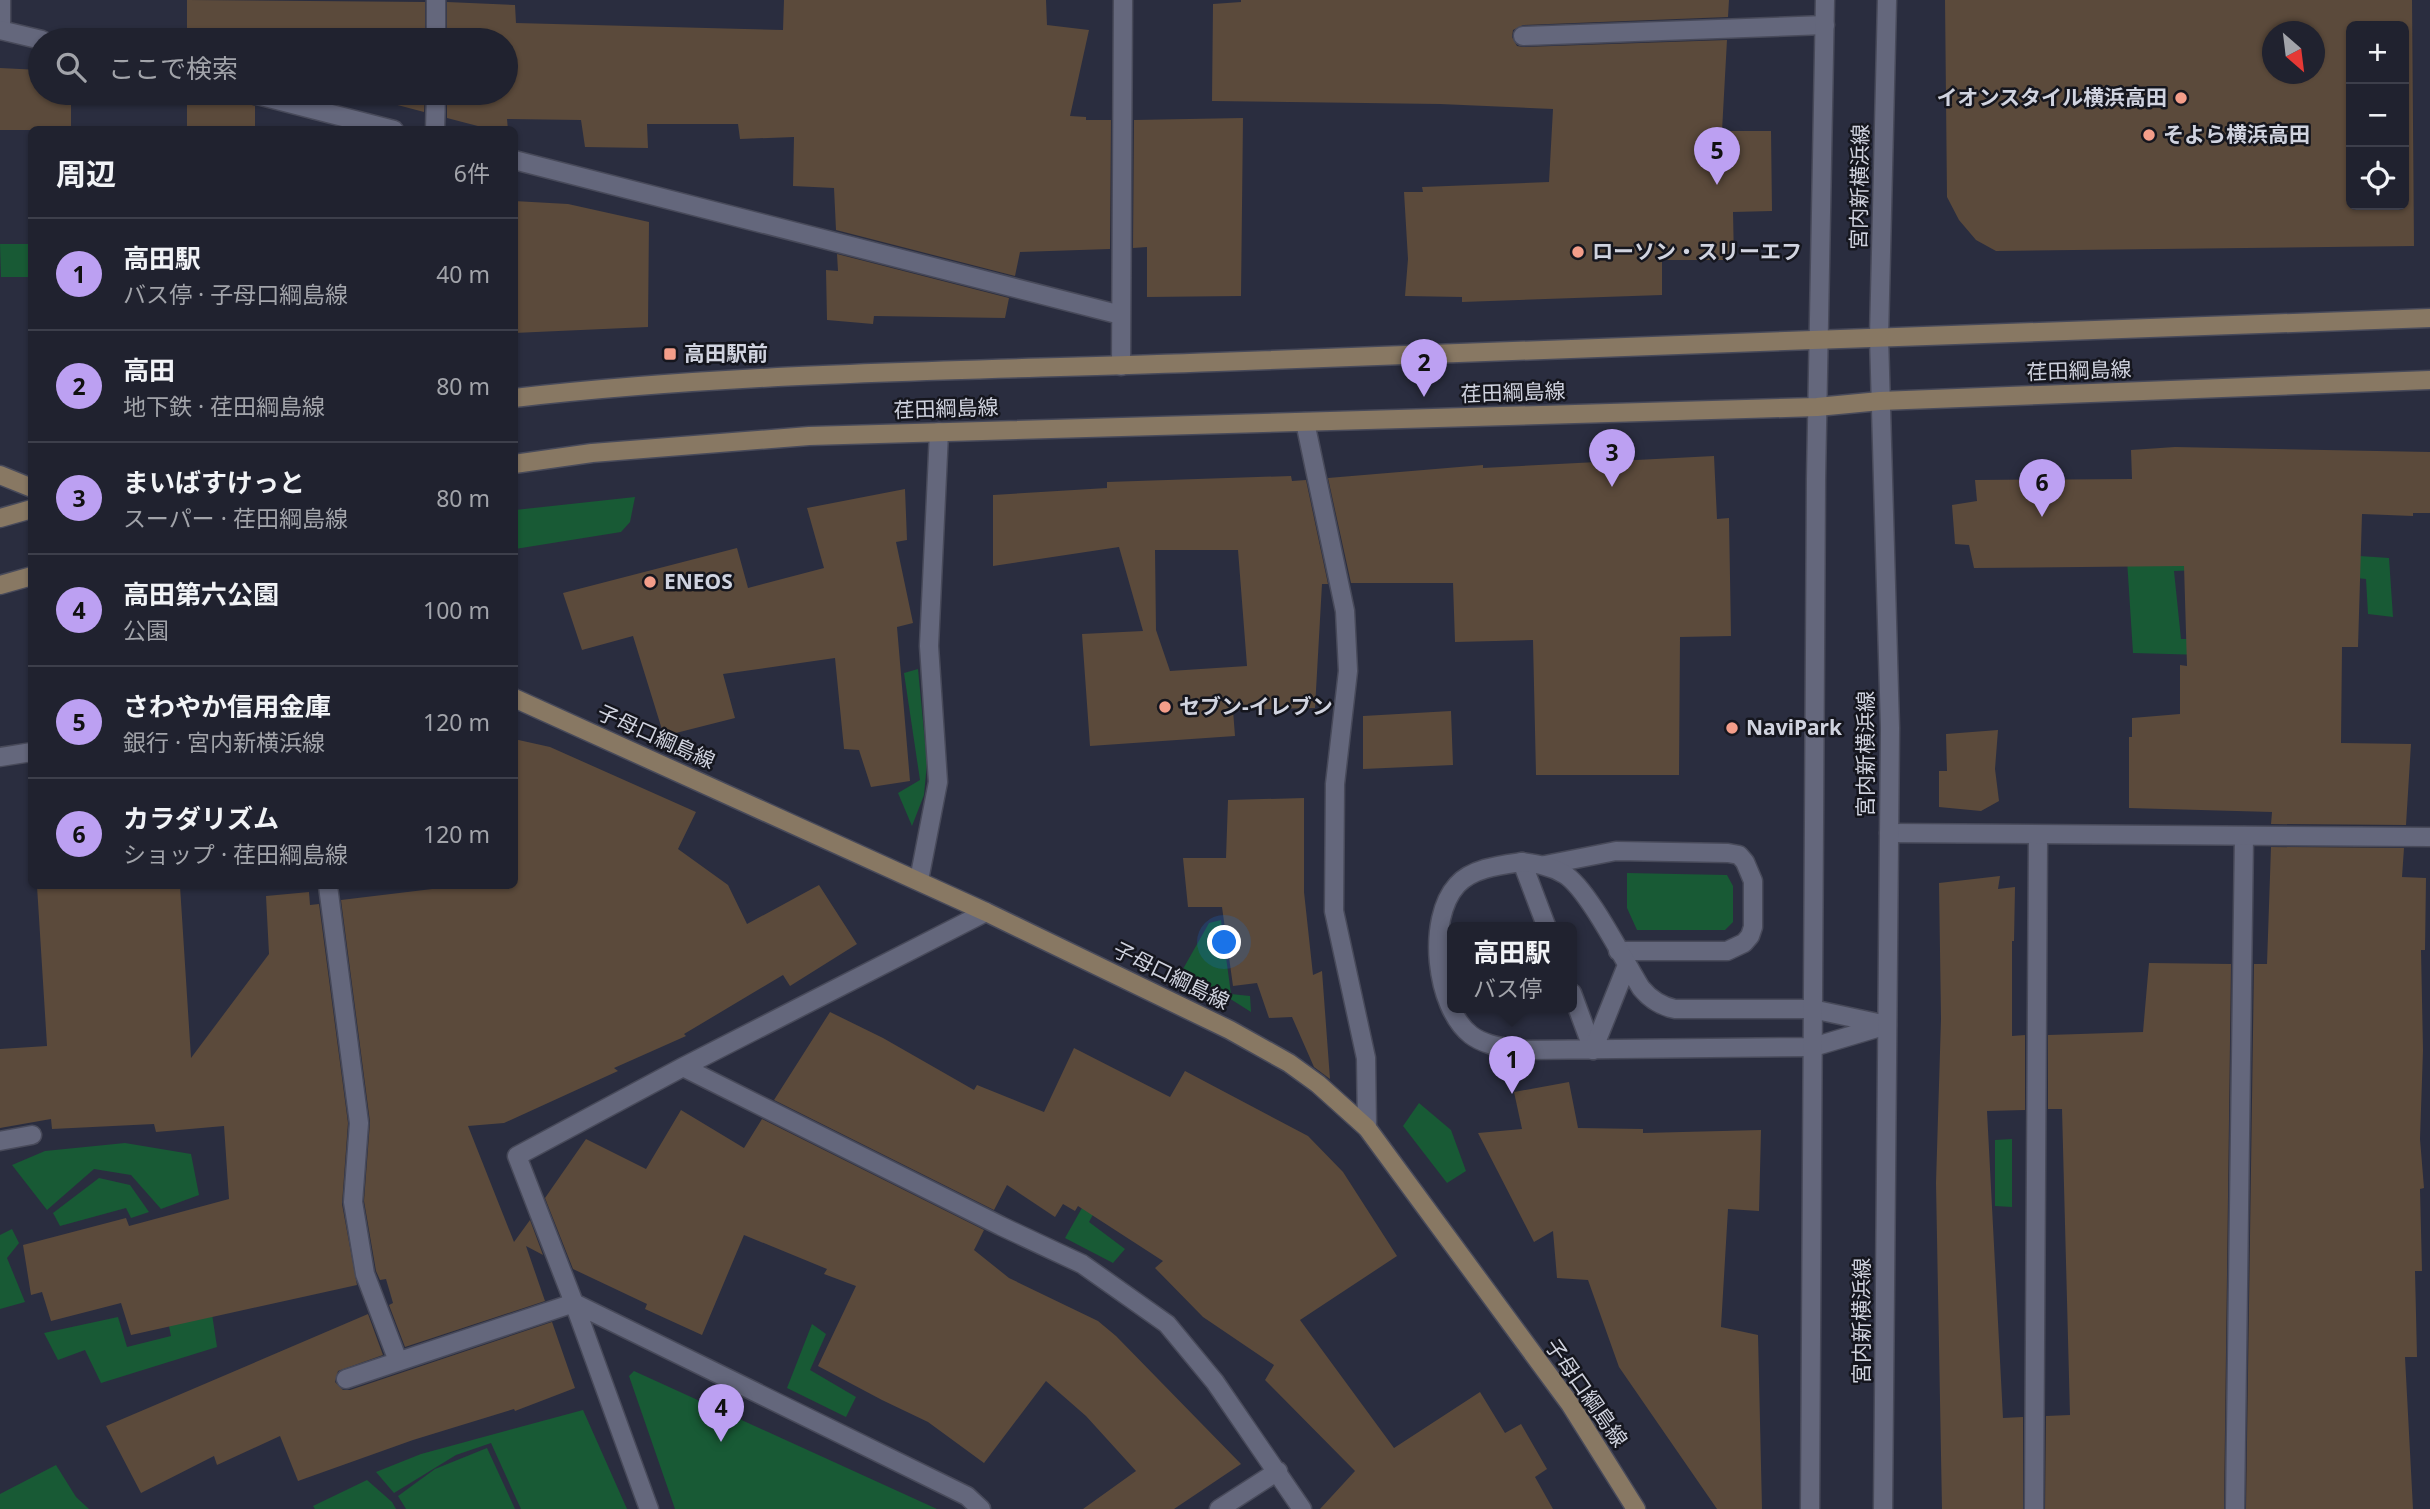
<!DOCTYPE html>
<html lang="ja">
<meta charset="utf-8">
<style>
body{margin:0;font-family:"Noto Sans","Noto Sans JP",sans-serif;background:#2d2f3b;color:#f1f3f6}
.controls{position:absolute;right:21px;top:21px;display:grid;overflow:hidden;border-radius:10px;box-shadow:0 2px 5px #0004}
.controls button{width:63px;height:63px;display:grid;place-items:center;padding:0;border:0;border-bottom:2px solid #3d3f4b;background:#20222f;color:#f1f3f6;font:35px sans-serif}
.compass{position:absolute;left:2262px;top:21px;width:63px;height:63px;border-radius:50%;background:#20222f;box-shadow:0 2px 5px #0004;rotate:152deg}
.you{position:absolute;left:1225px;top:943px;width:24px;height:24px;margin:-18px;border:5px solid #fff;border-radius:50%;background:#1a73e8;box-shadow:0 0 0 10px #1a73e833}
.badge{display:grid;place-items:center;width:46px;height:46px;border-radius:50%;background:#bca0f2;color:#111;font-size:23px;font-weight:700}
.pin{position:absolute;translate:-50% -58px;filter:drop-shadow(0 2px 4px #0008)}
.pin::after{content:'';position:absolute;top:37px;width:24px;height:21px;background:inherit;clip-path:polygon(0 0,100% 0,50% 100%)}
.popup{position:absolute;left:1447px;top:922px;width:130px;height:91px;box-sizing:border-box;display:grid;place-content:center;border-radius:10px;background:#20222f;filter:drop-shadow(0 2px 5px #0005);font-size:23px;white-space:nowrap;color:#a2a4aa}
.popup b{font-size:26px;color:#f1f3f6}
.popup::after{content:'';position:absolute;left:50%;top:100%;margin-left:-14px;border:14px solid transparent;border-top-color:#20222f}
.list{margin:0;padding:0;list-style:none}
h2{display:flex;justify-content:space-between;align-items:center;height:91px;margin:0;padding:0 28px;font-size:30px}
h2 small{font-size:23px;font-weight:400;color:#a2a4aa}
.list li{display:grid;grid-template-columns:46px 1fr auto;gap:21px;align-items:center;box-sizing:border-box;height:112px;padding:0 28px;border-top:2px solid #3d3f4b}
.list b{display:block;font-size:26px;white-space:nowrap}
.list p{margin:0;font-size:23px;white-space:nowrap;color:#a2a4aa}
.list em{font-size:23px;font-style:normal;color:#a2a4aa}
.icon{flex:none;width:38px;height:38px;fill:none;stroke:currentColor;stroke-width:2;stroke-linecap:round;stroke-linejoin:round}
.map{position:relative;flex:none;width:2430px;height:1509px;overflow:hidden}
.search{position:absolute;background:#20222f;box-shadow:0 2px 5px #0004;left:28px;top:28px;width:490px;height:77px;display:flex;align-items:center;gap:18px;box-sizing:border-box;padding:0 24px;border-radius:38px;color:#a2a4aa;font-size:26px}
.panel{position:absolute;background:#20222f;box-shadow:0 2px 5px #0004;left:28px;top:126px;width:490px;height:763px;border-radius:10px}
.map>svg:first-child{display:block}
.green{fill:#185a35}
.building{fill:#5b4a3b;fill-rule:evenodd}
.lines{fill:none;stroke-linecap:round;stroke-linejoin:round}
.service-casing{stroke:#484a5a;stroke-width:21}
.minor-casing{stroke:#484a5a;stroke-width:21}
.tertiary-casing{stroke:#484a5a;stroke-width:21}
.secondary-casing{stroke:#484a5a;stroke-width:21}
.service{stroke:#64677c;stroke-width:18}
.minor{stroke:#64677c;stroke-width:18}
.tertiary{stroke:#64677c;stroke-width:18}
.secondary{stroke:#887863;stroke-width:18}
.poi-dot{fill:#f49e8a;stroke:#15161e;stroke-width:2.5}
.labels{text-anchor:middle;stroke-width:5;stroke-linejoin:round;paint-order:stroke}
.poi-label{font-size:21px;font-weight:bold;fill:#d0d3df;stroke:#15161e;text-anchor:start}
.street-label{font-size:21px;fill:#d0d3df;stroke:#15161e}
</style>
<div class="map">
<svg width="2430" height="1509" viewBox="0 0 2430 1509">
<rect width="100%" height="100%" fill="#2a2d3f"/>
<!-- green -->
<path class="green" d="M0,244H31V277H1Z
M635,497L630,522L621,532L515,549V510Z
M2125,529L2277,567L2174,571L2181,639H2272L2274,657L2133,653Z
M2300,552L2389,558L2393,617L2368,614L2366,579L2300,572Z
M918,669L927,763L924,795L912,826L898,793L920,780L904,673Z
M1627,873L1727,875L1733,886V922L1725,930H1637L1627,908Z
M1221,920L1231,994L1250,996L1251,1012L1183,969L1209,923Z
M1419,1103L1451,1130L1466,1171L1447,1183L1403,1126Z
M2012,1139V1207L1995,1206V1140Z
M125,1143L191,1154L199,1195L161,1209L131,1175L94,1169L47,1210L12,1165L45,1151Z
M1109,1160L1120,1165L1089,1222L1125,1249L1113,1263L1065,1238Z
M99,1178L130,1185L149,1212L131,1218L126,1208L60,1226L53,1213Z
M12,1229L19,1243L7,1258L25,1302L0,1309V1235Z
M209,1294L217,1347L101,1383L85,1350L58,1360L44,1333L118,1317L127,1347L171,1336L165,1307Z
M812,1324L826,1334L810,1370L856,1397L846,1417L787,1388Z
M634,1371L937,1509H675L629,1376Z
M583,1410L627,1509H521L491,1443L456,1455L394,1493L376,1472L421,1454Z
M487,1448L515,1509H406L398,1496L435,1469Z
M56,1465L76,1497L89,1509H0V1494Z
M367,1480L392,1502L396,1509H315L313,1506Z"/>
<!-- building -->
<path class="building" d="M187,0L425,2V40H187Z
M784,0H1046L1047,25L1089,30L1070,116L1086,117V120H1111L1110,249L1020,252L1015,276L836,230L834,188L793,186L794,137L740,139L738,124H647L648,148L585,147L581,120L507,119L508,130H493L447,118V93H506V40H447V2L515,5L516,23L783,30Z
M1241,0H1729L1728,17L1523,25L1513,30L1512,37L1517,46L1523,47L1727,40L1722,131H1771L1772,211L1733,212L1734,260H1662V295L1462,302V297L1405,296L1408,259L1404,192H1423L1422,187L1549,182L1553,109L1440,104L1212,101L1213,4L1241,2Z
M1945,0H2412L2414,246L1996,251L1976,240L1959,220L1947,197ZM2351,26H2404V205H2351ZM2272,32H2314V74H2272Z
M0,68L40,70V93H71V130H0Z
M187,93H238L242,102L255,106V130H187Z
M352,93H425L424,112Z
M1243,118L1241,296L1147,297V247L1133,248L1134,120Z
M514,201L568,204L649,222L648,327L514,333Z
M837,254L1009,298L1005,318L874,316L873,324L827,320L826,270L838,271Z
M2175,447L2430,452V513H2413V516L2362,514L2358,647H2342L2341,743L2411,744L2406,825L2271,824L2272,812L2129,808V737H2132V718L2180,714V665L2187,666L2184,566L1974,568L1969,545L1955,544L1952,505L1977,501L1975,480L2132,479L2131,450Z
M1714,456L1717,519L1729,518L1731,636L1680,637L1679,775H1536L1533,640L1455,642L1453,583H1351L1328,478L1483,465V468Z
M1291,476L1292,481L1306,480L1328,584H1322L1315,708L1233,710L1235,736L1090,746L1082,634L1143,631L1119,547L993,566V495L1107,488V482ZM1155,550H1238L1247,666L1170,671L1156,630Z
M905,489L907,540L896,542L913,623L897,627L910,781L871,787L859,750L844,749L835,658L723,674L735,718L664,736L633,636L582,650L563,593L737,548L748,588L824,568L807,508Z
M1451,711L1453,765L1363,769V716Z
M1998,730L1995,769L1999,801L1981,811L1939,807V771H1947L1946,734Z
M514,739L550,747L696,812L678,849L728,885L747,924L819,885L857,944L790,986L783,975L684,1034L686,1036L614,1068L618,1071L504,1123L468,1126L514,1242L530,1220L543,1255L526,1246L545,1301L405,1347L389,1305L393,1303L386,1279L380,1280L376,1271L364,1201L370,1122L341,900L457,886H514Z
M1304,798V892L1313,975L1322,971L1330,1079L1314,1067L1292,1017L1269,1018L1257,983L1233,986L1222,907H1188L1183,858H1226L1228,800Z
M2271,847L2404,848L2402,877L2426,878L2425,950H2421L2423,1050L2420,1139L2424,1188L2420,1189L2422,1271H2415L2417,1357H2405L2413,1509H2246L2254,964H2267Z
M2000,876L1998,889L2015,887L2014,941H2012V1036L2025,1035V1110L1987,1111L2003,1418L2023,1417V1509H1942L1936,1183L1941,1019L1939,883Z
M37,886H180L191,1058L269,954L266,896L309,892L310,905L319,904L348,1123L342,1204L357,1285L131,1335L121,1303L51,1321L42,1292L31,1295L23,1245L126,1218L129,1226L229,1199L224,1126L156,1132L154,1124L52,1129L51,1119L0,1128V1049L47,1046Z
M2149,963L2231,964L2224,1509H2045L2046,1416L2070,1415L2062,1109H2048V1035L2143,1032Z
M830,1012L883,1038L974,1090L977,1085L1044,1112L1074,1048L1170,1097L1185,1071L1308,1136L1343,1172L1397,1256L1300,1320L1394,1448L1480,1392L1505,1433L1521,1424L1547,1469L1535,1477L1553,1509H1320L1355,1471L1265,1380L1274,1365L1203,1317L1155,1268L1163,1261L1078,1206L1075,1211L1063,1204L1055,1217L1007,1185L994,1210L774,1100Z
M1569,1082L1578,1128L1643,1129V1133L1761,1130L1759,1211L1728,1209L1721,1327L1758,1335L1762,1509H1717L1619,1367L1588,1280L1557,1278L1553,1231L1534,1242L1478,1133L1522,1129L1514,1092Z
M681,1110L744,1148L762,1119L984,1230L974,1250L1009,1278L1098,1321L1116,1336L1241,1464L1174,1509H1083L1136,1471L1086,1416L1046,1381L984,1463L928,1422L882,1400L818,1366L856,1286L824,1274L827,1269L744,1235L702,1335L645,1309L647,1304L573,1269L545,1198L586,1139L646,1169Z
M368,1314L383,1355L338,1371L335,1382L343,1390H350L552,1322L575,1388L515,1411L514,1409L413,1440L298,1481L280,1436L217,1465L214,1456L141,1493L106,1426Z"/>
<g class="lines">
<defs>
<path id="service" d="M1,0V30
M1523,36L1825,25
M1522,862L1547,928
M1545,865L1616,851L1728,853L1739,855L1745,862L1753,881V927L1750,936L1744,943L1727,951H1618
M919,880L938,782L929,646L939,432
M1572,993L1593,1050
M0,1141L32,1135
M2034,1509L2038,836
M2235,1509L2244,836"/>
<path id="minor" d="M0,30L42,40
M436,40V0
M249,93L394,130
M435,130L436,93
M514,160L1121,315
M1121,366L1123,0
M1305,422L1345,611L1348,671L1335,784L1334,911L1366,1058L1367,1128
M0,757L32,752
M1889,833L2430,837
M1522,862C1537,864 1551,866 1564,874C1588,888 1624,961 1641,988C1650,999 1660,1006 1675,1009H1812L1887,1025L1813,1047L1517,1050C1502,1047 1484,1045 1471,1035C1435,1007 1426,919 1457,885C1472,868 1501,865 1522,862Z
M328,886L359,1123L353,1202L365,1274L398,1361
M1593,1050L1627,965
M683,1067L1001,1226L1082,1264L1167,1324L1215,1382L1302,1509
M346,1379L574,1303L967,1496L981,1509
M649,1509L574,1303L517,1156L683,1067L986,912
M1219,1509L1278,1471"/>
<path id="tertiary" d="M1810,1509L1816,479L1825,0
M1883,1509L1890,728L1879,337L1887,0"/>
<path id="secondary" d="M514,398C748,371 982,371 1217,362C1621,347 2026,332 2430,318
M514,464L592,453L809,436L1817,407L1880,401L2430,380
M0,475L32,488
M0,518L32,509
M0,585L32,576
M514,698L986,912L1230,1030L1289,1063L1318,1084L1367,1128L1570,1404L1636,1509"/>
</defs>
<!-- service casing -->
<use href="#service" class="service-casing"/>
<!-- minor casing -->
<use href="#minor" class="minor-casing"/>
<!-- tertiary casing -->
<use href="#tertiary" class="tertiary-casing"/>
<!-- secondary casing -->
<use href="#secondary" class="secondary-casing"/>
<!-- service -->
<use href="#service" class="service"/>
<!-- minor -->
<use href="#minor" class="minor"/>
<!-- tertiary -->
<use href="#tertiary" class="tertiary"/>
<!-- secondary -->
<use href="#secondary" class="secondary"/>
</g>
<!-- markers -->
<g class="poi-dot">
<circle cx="2181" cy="98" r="7"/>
<circle cx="2149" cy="135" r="7"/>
<circle cx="1578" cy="252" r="7"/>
<rect x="663" y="347" width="14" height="14" rx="3.5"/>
<circle cx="650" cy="582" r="7"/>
<circle cx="1165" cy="707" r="7"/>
<circle cx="1732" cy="728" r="7"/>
</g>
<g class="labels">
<!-- poi labels -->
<g class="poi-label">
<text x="2167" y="105" text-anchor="end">イオンスタイル横浜高田</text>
<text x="2163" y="142">そよら横浜高田</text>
<text x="1592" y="259">ローソン・スリーエフ</text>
<text x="684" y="361">高田駅前</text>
<text x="664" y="589">ENEOS</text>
<text x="1179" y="714">セブン-イレブン</text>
<text x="1746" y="735">NaviPark</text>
</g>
<!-- street labels -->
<g class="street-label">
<text transform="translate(1860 187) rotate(-89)" y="7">宮内新横浜線</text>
<text transform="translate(2079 371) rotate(-2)" y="7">荏田綱島線</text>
<text transform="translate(1513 393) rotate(-2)" y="7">荏田綱島線</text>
<text transform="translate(946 409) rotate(-2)" y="7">荏田綱島線</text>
<text transform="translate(656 737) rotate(24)" y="7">子母口綱島線</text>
<text transform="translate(1866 754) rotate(-90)" y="7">宮内新横浜線</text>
<text transform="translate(1171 976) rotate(26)" y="7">子母口綱島線</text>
<text transform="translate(1862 1321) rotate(-90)" y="7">宮内新横浜線</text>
<text transform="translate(1586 1393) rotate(55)" y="7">子母口綱島線</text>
</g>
</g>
</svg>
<div class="controls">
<button>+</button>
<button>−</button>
<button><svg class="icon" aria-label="locate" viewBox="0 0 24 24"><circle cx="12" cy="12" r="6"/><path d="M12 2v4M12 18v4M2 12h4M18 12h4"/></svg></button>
</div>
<svg class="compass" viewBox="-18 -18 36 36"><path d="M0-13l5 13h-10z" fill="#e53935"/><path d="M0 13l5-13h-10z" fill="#a2a4aa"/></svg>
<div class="you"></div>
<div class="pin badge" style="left:1512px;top:1094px">1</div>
<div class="popup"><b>高田駅</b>バス停</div>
<div class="pin badge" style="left:1424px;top:397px">2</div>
<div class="pin badge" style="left:1612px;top:487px">3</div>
<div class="pin badge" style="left:721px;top:1442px">4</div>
<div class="pin badge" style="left:1717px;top:185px">5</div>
<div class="pin badge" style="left:2042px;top:517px">6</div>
<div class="search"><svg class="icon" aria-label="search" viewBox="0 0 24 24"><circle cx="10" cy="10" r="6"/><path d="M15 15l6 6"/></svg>ここで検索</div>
<section class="panel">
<h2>周辺<small>6件</small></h2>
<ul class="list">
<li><span class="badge">1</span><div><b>高田駅</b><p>バス停 · 子母口綱島線</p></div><em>40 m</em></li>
<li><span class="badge">2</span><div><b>高田</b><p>地下鉄 · 荏田綱島線</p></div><em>80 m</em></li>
<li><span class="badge">3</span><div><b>まいばすけっと</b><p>スーパー · 荏田綱島線</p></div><em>80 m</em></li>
<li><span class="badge">4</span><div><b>高田第六公園</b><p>公園</p></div><em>100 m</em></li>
<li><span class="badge">5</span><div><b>さわやか信用金庫</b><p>銀行 · 宮内新横浜線</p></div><em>120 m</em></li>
<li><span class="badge">6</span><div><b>カラダリズム</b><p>ショップ · 荏田綱島線</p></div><em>120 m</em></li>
</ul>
</section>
</div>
